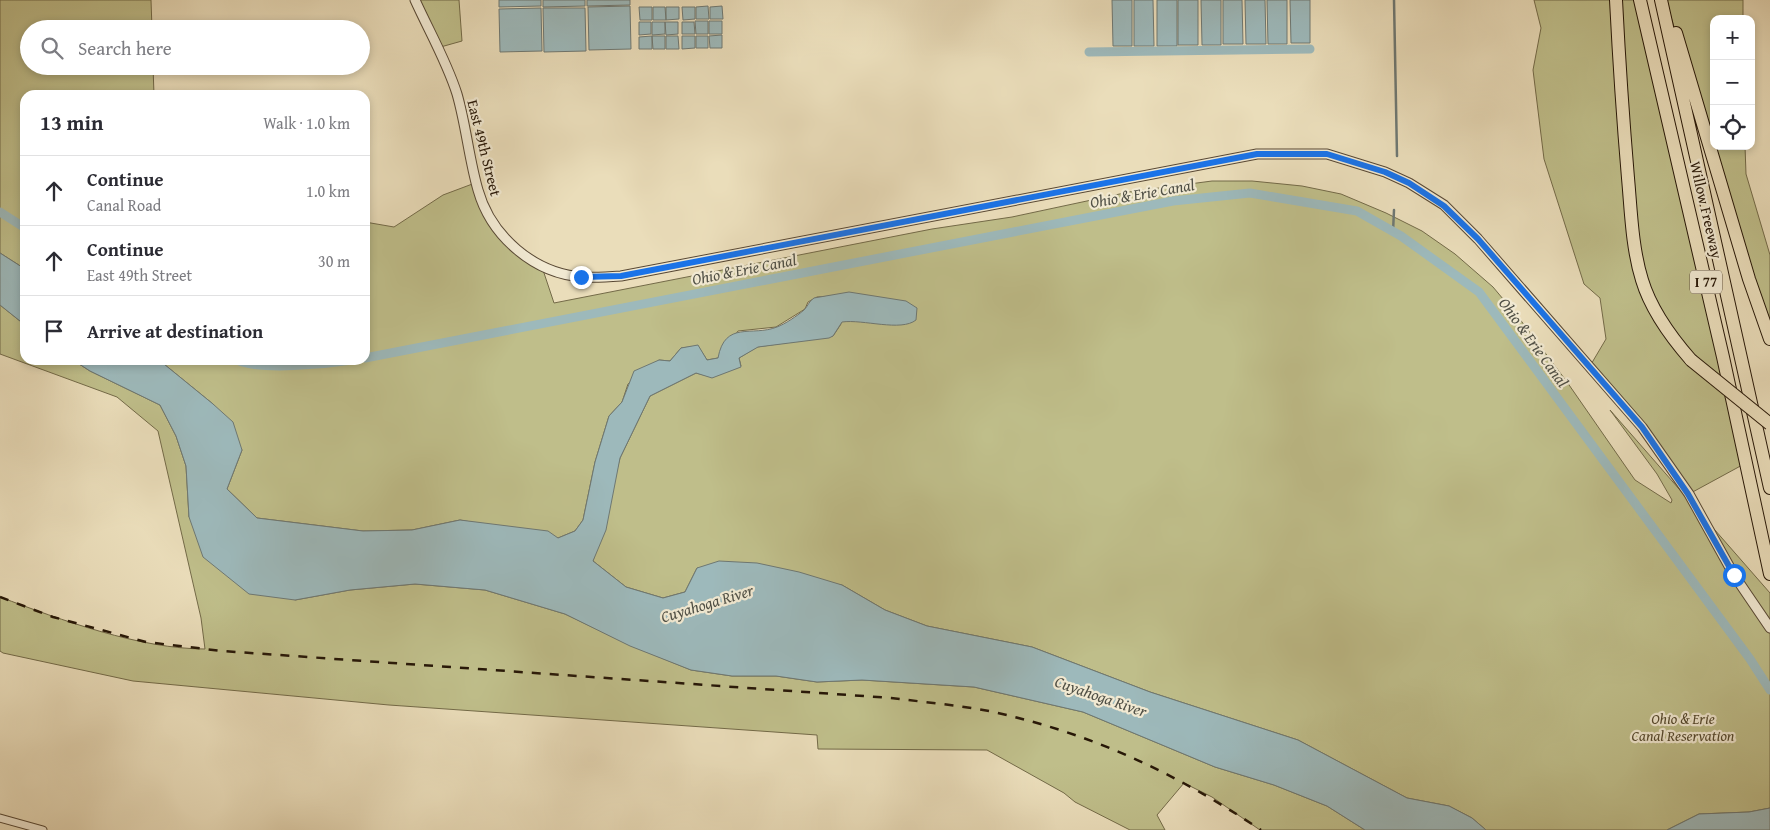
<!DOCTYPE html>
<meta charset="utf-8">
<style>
body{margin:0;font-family:"Gentium Book Plus",serif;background:#f7f7f7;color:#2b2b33}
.controls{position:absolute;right:15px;top:15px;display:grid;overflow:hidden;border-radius:10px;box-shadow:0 2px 8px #0003}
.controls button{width:45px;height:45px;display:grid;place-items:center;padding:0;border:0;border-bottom:1px solid #e1e1e2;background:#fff;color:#2b2b33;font:25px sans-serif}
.stop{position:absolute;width:15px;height:15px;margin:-11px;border:4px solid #1a73e8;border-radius:50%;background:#fff}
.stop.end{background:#1a73e8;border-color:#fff;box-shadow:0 1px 5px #0008}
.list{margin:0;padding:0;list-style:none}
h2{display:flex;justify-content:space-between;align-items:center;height:65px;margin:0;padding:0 20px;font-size:21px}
h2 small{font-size:16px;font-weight:400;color:#7c7c81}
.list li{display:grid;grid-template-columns:32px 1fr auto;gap:15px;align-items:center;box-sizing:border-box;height:70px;padding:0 20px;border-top:1px solid #e1e1e2}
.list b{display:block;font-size:19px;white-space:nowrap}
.list p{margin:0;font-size:16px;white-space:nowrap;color:#7c7c81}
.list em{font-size:16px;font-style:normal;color:#7c7c81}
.icon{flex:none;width:28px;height:28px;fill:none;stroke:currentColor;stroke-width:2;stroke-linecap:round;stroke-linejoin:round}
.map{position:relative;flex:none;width:1770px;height:830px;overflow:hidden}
.search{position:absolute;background:#fff;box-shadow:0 2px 8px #0003;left:20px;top:20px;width:350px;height:55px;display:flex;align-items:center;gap:12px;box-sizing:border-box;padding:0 18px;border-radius:28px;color:#7c7c81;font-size:19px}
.panel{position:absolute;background:#fff;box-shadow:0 2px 8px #0003;left:20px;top:90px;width:350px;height:275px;border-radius:15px}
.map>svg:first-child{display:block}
.green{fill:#bfbe8a;stroke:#736a48}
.water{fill:#9db9bb;stroke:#6e7873}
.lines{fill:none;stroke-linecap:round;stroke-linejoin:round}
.stream{stroke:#6e7873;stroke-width:2.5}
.canal{stroke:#9db9bb;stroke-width:9}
.minor-casing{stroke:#584834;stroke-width:9}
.tertiary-casing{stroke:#584834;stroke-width:11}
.motorway-casing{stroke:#271707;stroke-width:14}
.minor{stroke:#f1e9d2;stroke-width:7}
.tertiary{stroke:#f1e9d2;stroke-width:9}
.motorway{stroke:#eaddba;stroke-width:12}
.rail{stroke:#271707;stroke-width:2.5;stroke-dasharray:9 9;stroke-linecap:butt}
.motorway-bridge-casing{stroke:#271707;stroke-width:14;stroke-linecap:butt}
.motorway-bridge{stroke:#eaddba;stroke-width:12}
.route{stroke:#1a73e8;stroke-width:6}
.labels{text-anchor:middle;stroke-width:4.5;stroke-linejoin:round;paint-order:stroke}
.shield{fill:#f1e9d2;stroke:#645644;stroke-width:1}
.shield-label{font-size:14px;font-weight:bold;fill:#271707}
.street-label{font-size:15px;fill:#271707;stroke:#f1e9d2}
.park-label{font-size:15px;font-style:italic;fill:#55492e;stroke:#f1e9d2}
.water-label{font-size:16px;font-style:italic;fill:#505046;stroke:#f1e9d2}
</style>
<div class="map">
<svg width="1770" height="830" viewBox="0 0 1770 830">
<rect width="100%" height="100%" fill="#eaddba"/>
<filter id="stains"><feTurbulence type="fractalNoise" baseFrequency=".004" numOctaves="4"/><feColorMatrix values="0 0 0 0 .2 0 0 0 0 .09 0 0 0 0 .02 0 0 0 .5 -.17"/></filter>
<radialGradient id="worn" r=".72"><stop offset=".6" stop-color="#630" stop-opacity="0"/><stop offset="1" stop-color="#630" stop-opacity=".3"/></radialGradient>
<!-- green -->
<path class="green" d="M0,0H151L152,29H29V66H153L154,95H25V269L0,253Z
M415,0H459L462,41L437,48Z
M1534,0H1640L1746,463L1689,494L1590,366L1606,339L1600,298L1584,284L1544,159L1533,70L1541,28Z
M1666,0H1743V19H1714V146H1745L1746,174L1770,255V339L1749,279Z
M1212,181H1252L1302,186L1341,194L1386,213L1422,231L1455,254L1493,287L1519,318L1567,382L1635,480L1671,503L1672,500L1657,474L1610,410L1770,593V808L1749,812L1699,814L1667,830H1486L1472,818L1449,806L1407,798L1298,740L1150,692L1032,647L927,626L885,610L842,585L697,568L685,592L663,598L626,587L593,561L620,458L650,396L696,373L712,377L741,366L739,358L757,347L833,336L841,324L833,296L817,297L808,302L805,309L776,327L738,331L718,358L707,360L698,346L681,348L670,361L659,360L628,384L622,402L609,416L595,462L583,520L575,531L558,538L460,520L412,530L363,531L257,518L227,489L242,450L213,404L159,360H365V222L394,227L443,195L475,183L494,226L541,264L554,303L932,229L1012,217L1129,192Z
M0,305L25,325V360H73L90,371L160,405L176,436L186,466L189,517L295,600L350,590L415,584L485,590L565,614L630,645L691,670L732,676H776L817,682L862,680L974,687L1083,712L1215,767L1274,785L1327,806L1365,830H1260L1212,797L1184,783L1157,815L1165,830H1130L1075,802L1064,793L987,750L818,749L817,735L389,705L133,681L3,653L0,651V597C61,620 140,649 205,649L201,618L158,431L117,397L0,354Z"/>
<!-- water -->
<path class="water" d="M499,0H541V6L499,7Z
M543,0H585V6L543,7Z
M587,0H630V5L587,6Z
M1112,0H1132V46H1113Z
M1134,0H1153L1154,46H1134Z
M1157,0H1177V46H1157Z
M1178,0H1198V45H1178Z
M1201,0H1221V45H1202Z
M1223,0H1242L1243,44H1223Z
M1245,0H1265L1266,44H1246Z
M1267,0H1287V44H1268Z
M1290,0H1310V43H1291Z
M630,6L631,49L589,50L588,7Z
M708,6L709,19H696V7Z
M722,6L723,19H710V7Z
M639,7H652V20H640Z
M653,7H665L666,20H653Z
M666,7H679V19L666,20Z
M682,7H695V19L683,20Z
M541,8L542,51L500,52L499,9Z
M543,8H585L586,51L544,52Z
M695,21H708V34H696Z
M709,21H722V34H709Z
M639,22H651V34L639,35Z
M652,22H665V34L652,35Z
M665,22H678V34L666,35Z
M682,22H694L695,34H682Z
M722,35V48H710L709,36Z
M652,36H665V49H653Z
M652,36V49H639V37Z
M666,36H678L679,49H666Z
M682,36H695V48L682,49Z
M696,36H708V48H696Z
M0,253L25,269V325L0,305Z
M849,292L906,301L917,308L916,320C901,332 863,319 842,322L833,336L829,338L758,347L739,358L741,367L712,378L696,373L650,396L620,458L606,530L593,561L626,587L663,598L685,592L697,568L719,561L757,563L799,572L842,585L885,610L927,626L1032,647L1150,692L1298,740L1407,798L1449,806L1472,818L1486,830H1365L1327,806L1274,785L1215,767L1083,712L974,687L862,680L817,682L776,676H732L691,670L630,646L565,614L485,590L415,584L350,590L295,600L249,594L203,557L189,517L186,466L176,436L160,405L90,371L73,360H159L213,404L233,422L242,450L227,489L257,518L363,531L412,530L460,520L548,531L558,538L575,531L583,520L595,462L609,416L622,402L634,371L659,360L670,361L681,348L698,345L707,360L718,358C725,320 752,337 777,327C785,324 797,316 804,310C808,306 809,301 814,298Z
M1770,808V830H1667L1699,814L1749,812Z"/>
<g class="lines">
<!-- stream -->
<path class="stream" d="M1394,0L1397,156
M1393,232L1394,210"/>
<!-- canal -->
<path class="canal" d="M1089,52L1310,49
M0,212L25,228
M365,358L1173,201L1250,193L1357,211L1401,236L1479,292L1750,659L1770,690
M237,360C260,371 326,364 352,360"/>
<defs>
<path id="minor" d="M0,818L43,830"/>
<path id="tertiary" d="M415,0C429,31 447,62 457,94C466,125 469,159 478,190C491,236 534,274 583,277C595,278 608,277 621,276L1257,154H1327L1385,172L1409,183L1444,205L1478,239L1642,427L1689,494L1734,575L1770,628"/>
<path id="motorway" d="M1616,0C1619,59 1623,119 1628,178C1631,211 1632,248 1642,280C1651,310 1670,336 1691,360
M1640,0L1723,357L1770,574
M1661,0L1770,488
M1676,33L1749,279L1770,339"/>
</defs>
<!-- minor casing -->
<use href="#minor" class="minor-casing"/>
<!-- tertiary casing -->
<use href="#tertiary" class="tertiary-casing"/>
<!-- motorway casing -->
<use href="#motorway" class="motorway-casing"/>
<!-- minor -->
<use href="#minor" class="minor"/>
<!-- tertiary -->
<use href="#tertiary" class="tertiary"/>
<!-- motorway -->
<use href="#motorway" class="motorway"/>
<!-- rail -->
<path class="rail" d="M0,597L53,617L146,642L222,651L891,698C923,702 957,705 989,711C1091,733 1174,772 1261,830"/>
<defs>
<path id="motorway-bridge" d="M1691,360L1770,424"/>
</defs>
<!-- motorway-bridge casing -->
<use href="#motorway-bridge" class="motorway-bridge-casing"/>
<!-- motorway-bridge -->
<use href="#motorway-bridge" class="motorway-bridge"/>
</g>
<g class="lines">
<!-- route -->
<path class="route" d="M581,277L621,276L1257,154H1327L1385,172L1409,183L1444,206L1478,239L1642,427L1688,494L1734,575"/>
</g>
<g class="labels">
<!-- shield labels -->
<rect class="shield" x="1690" y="270.5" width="32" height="23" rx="4"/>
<g class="shield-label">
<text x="1706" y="287">I 77</text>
</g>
<!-- street labels -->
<g class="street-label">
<text transform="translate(484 148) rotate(76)" y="5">East 49th Street</text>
<text transform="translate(1706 210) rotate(77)" y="5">Willow Freeway</text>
</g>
<!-- park labels -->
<g class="park-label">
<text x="1683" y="724">Ohio &amp; Erie<tspan x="1683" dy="17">Canal Reservation</tspan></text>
</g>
<!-- water labels -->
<g class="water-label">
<text transform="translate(1142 193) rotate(-10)" y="6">Ohio &amp; Erie Canal</text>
<text transform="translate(744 269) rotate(-11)" y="6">Ohio &amp; Erie Canal</text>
<text transform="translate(1534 342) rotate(54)" y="6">Ohio &amp; Erie Canal</text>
<text transform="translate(707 603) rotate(-17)" y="6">Cuyahoga River</text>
<text transform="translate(1101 696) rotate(19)" y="6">Cuyahoga River</text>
</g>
</g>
<rect width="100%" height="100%" filter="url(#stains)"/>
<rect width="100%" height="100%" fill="url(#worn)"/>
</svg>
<div class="controls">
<button>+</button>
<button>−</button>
<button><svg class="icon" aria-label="locate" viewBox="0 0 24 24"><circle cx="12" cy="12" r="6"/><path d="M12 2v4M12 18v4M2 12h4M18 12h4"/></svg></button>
</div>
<div class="stop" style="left:1734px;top:575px"></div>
<div class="stop end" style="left:581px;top:277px"></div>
<div class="search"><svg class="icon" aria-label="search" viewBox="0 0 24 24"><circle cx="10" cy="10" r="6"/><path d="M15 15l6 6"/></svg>Search here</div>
<section class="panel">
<h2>13 min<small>Walk · 1.0 km</small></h2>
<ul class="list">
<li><svg class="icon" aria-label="ahead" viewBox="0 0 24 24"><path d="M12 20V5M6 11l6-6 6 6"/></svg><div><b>Continue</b><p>Canal Road</p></div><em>1.0 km</em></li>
<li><svg class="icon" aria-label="ahead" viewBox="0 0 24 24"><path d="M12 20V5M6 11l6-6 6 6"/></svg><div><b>Continue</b><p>East 49th Street</p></div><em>30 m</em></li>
<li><svg class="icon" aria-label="arrive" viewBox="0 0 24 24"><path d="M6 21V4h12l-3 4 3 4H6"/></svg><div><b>Arrive at destination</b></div></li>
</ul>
</section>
</div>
